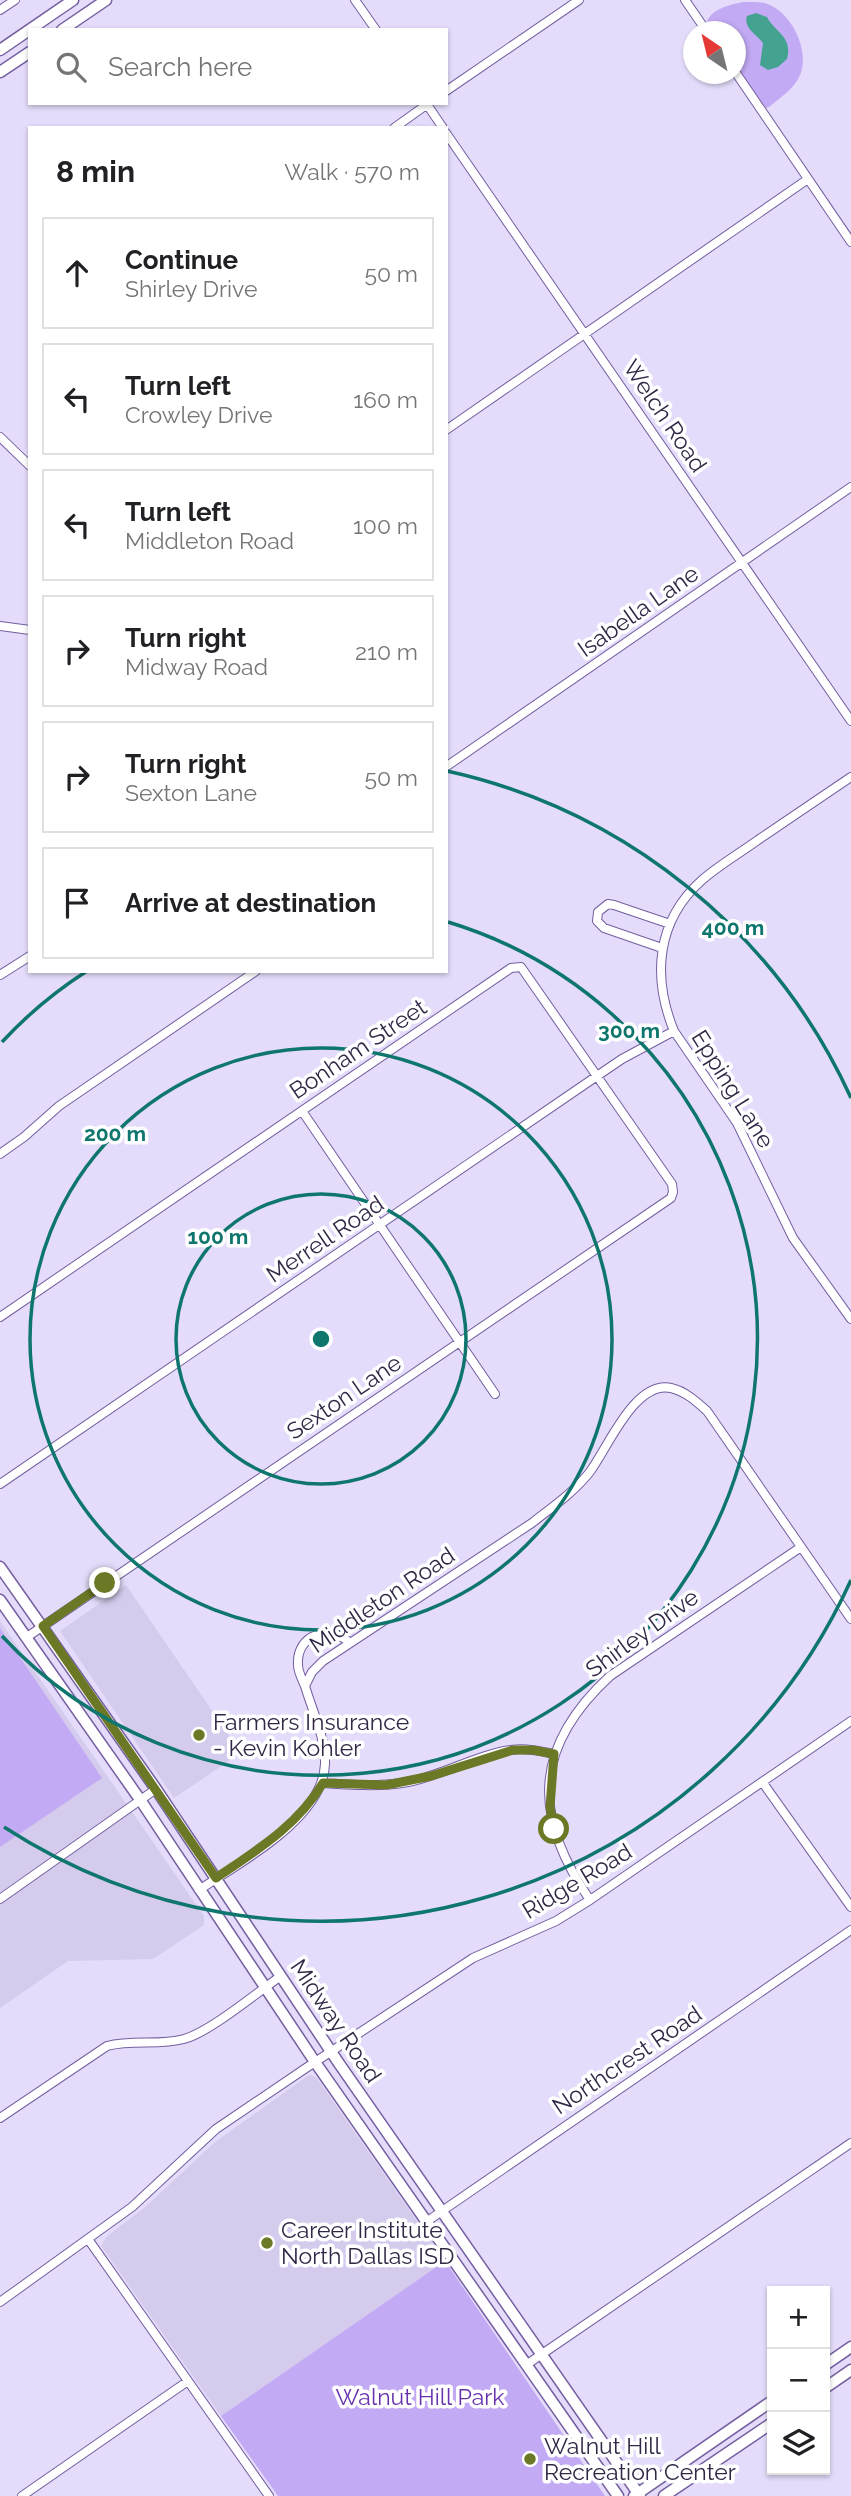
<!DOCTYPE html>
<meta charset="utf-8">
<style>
body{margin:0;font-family:Raleway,sans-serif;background:#f6f6f6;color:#202124}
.controls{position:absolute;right:21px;bottom:21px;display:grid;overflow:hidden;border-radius:0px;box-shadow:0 2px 5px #0004}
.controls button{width:63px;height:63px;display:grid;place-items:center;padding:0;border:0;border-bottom:2px solid #e0e0e0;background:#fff;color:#202124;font:35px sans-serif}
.compass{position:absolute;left:683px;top:21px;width:63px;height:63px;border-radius:50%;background:#fff;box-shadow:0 2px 5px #0004;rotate:325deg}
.stop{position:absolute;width:21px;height:21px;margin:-16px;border:5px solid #6b7926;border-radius:50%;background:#fff}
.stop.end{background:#6b7926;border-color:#fff;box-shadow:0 2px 7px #0008}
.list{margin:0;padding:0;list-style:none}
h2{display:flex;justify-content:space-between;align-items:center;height:91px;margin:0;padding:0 28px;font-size:30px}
h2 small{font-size:23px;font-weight:400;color:#757577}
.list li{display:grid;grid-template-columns:46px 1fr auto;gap:21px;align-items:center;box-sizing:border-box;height:112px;margin:0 14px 14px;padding:0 14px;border:2px solid #e0e0e0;border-radius:0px}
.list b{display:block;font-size:26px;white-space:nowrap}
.list p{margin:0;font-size:23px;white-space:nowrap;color:#757577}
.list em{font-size:23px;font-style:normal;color:#757577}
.icon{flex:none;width:38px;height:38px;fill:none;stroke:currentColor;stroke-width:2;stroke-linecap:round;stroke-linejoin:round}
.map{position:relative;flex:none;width:851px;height:2496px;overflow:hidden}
.search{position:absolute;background:#fff;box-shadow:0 2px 5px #0004;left:28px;top:28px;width:420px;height:77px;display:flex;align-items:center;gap:18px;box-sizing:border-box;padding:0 24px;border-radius:0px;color:#757577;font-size:26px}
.panel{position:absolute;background:#fff;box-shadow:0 2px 5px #0004;left:28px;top:126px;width:420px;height:847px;border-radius:0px}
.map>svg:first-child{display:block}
.built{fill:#d5cced}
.green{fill:#c2aaf4}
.water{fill:#44a290}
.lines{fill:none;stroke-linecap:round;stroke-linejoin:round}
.minor-casing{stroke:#755ea1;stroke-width:10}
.secondary-casing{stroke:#755ea1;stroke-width:13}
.minor{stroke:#fff;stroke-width:8}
.secondary{stroke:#fff;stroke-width:10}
.route{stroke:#6b7926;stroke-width:9}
.ring{fill:none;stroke:#0f766e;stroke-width:3.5}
.poi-dot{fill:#6b7926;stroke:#fff;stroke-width:2.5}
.labels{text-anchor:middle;stroke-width:7;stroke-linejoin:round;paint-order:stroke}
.street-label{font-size:23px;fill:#322846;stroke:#fff}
.poi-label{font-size:23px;fill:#322846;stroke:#fff;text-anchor:start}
.park-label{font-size:23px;fill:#6732ad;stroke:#fff}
.centre{fill:#0f766e;stroke:#fff;stroke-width:3.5}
.ring-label{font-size:21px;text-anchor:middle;font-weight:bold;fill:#0f766e;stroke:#fff;stroke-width:7;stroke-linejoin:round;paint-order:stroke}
</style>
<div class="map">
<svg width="851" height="2496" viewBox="0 0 851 2496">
<rect width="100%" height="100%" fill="#e4dcfa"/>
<!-- built -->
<path class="built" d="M126,1585L241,1753L174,1798L60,1631Z
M0,1621L204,1916V1925L153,1959L68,1961L0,2008Z
M309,2075L316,2077L445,2261L221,2416L101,2246L106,2237L144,2208L215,2142Z"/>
<!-- green -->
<path class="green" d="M743,2C752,2 761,1 770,5C793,15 810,52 800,75C795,88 780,98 769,107L766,108L736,69V32L710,31L706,25C709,9 729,5 743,2Z
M0,1628L102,1778L0,1847Z
M445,2261L605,2496H278L221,2416Z"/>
<!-- water -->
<path class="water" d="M756,13L767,17C775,33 793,36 787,59L778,67L768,70L760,65L763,43C756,34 743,28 747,16Z"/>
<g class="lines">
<defs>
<path id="minor" d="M355,0L376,30
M685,0L707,32
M0,10L15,0
M736,73L851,242
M446,91L579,0
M426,103L443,128
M394,128L429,103
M446,133L851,721
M446,430L808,179
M0,437L30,466
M0,626L30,630
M447,766L851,487
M851,777C820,798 789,819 758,840C740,853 719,865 702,880C656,921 652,977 674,1031L737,1123L793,1238L851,1319
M662,948L604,928L597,921L598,912L608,904L614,905L670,924
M0,975L30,956
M302,1111L495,1394
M0,1154L24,1137L59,1106L256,971
M0,1317L511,968L521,967L672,1184L673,1192L671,1198L27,1637
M0,1484L597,1076L622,1059L674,1031
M305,1686C302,1679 298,1672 298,1665C296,1634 330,1624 350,1643
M323,1783C351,1785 380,1787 408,1782C444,1775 476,1755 511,1750C526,1748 540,1751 554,1754
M763,1783L851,1907
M199,1890C240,1862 323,1819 325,1764C326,1739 312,1710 305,1686L312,1672L323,1661L532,1523C552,1507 573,1493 589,1473C607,1450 634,1380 671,1388C685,1391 697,1402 707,1411L851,1619
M0,1899L156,1789
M590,1900C532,1816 533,1747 610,1676L801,1547
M0,2118L107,2046C133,2039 159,2046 184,2039C210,2032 256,1993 281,1976
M426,2222L851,1930
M88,2239L269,2496
M0,2302L132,2207L216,2129L306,2068L473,1958L556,1921L590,1900L851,1721
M526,2365L851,2143
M22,2496L188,2381"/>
<path id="secondary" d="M62,30L106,0
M0,50L73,0
M0,72L30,52
M0,1567L156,1789L338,2062L640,2496
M0,1600L141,1801L315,2062L618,2496
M825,2365L851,2347
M825,2388L851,2370
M634,2496L772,2401
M664,2496L772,2423"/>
</defs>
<!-- minor casing -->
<use href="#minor" class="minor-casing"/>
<!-- secondary casing -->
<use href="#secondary" class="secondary-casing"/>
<!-- minor -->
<use href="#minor" class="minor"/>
<!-- secondary -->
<use href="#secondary" class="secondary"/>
</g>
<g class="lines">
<!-- route -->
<path class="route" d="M105,1583L43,1626L216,1878C257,1850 297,1826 323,1783L386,1785L431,1776L513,1750H533L554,1754L550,1807L554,1829"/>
</g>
<!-- distance rings -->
<g class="ring">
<circle cx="321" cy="1339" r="145"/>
<circle cx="321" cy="1339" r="291"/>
<path d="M2 1042A436 436 0 0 1 87 971M448 922A436 436 0 1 1 2 1636"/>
<path d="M851 1580A582 582 0 0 1 4 1827M447 771A582 582 0 0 1 851 1098"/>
</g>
<!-- markers -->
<g class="poi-dot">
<circle cx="199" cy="1735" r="7"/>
<circle cx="267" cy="2243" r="7"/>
<circle cx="530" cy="2459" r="7"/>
</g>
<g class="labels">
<!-- street labels -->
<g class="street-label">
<text transform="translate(665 416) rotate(56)" y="8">Welch Road</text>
<text transform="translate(638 611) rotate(-35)" y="8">Isabella Lane</text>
<text transform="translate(358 1049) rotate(-34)" y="8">Bonham Street</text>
<text transform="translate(733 1089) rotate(58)" y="8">Epping Lane</text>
<text transform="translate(325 1239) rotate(-34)" y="8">Merrell Road</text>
<text transform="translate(344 1397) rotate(-34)" y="8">Sexton Lane</text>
<text transform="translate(382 1600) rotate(-34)" y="8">Middleton Road</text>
<text transform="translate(642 1633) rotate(-36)" y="8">Shirley Drive</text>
<text transform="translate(577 1881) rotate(-31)" y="8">Ridge Road</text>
<text transform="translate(336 2021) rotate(56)" y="8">Midway Road</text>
<text transform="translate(627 2060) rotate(-34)" y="8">Northcrest Road</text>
</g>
<!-- poi labels -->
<g class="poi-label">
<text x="213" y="1730">Farmers Insurance<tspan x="213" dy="26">- Kevin Kohler</tspan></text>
<text x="281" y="2238">Career Institute<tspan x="281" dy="26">North Dallas ISD</tspan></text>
<text x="544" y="2454">Walnut Hill<tspan x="544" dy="26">Recreation Center</tspan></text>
</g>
<!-- park labels -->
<g class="park-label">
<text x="420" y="2405">Walnut Hill Park</text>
</g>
</g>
<circle cx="321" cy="1339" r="10" class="centre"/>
<g class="ring-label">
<text x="733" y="935">400 m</text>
<text x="629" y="1038">300 m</text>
<text x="115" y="1141">200 m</text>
<text x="218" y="1244">100 m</text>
</g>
</svg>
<div class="controls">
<button>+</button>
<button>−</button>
<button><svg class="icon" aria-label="layers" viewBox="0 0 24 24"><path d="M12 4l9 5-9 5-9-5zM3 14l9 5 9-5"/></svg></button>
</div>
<svg class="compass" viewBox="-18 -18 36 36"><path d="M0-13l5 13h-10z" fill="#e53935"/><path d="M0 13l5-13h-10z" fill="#757577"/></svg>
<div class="stop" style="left:554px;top:1829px"></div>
<div class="stop end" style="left:105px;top:1583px"></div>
<div class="search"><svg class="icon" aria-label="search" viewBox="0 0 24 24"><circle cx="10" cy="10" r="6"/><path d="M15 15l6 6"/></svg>Search here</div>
<section class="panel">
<h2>8 min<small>Walk · 570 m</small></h2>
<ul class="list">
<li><svg class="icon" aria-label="ahead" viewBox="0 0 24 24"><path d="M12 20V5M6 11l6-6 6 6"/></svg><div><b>Continue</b><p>Shirley Drive</p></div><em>50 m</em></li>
<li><svg class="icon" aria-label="left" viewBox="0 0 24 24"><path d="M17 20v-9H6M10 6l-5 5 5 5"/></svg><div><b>Turn left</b><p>Crowley Drive</p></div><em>160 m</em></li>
<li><svg class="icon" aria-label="left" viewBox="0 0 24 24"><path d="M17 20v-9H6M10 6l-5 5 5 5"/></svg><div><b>Turn left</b><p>Middleton Road</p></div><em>100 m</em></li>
<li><svg class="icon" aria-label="right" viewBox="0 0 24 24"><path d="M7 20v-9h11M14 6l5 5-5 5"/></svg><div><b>Turn right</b><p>Midway Road</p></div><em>210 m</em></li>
<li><svg class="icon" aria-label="right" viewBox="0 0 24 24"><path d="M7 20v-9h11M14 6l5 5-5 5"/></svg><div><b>Turn right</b><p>Sexton Lane</p></div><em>50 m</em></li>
<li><svg class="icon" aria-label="arrive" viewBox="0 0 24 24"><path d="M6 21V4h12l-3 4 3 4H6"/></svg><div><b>Arrive at destination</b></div></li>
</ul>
</section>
</div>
